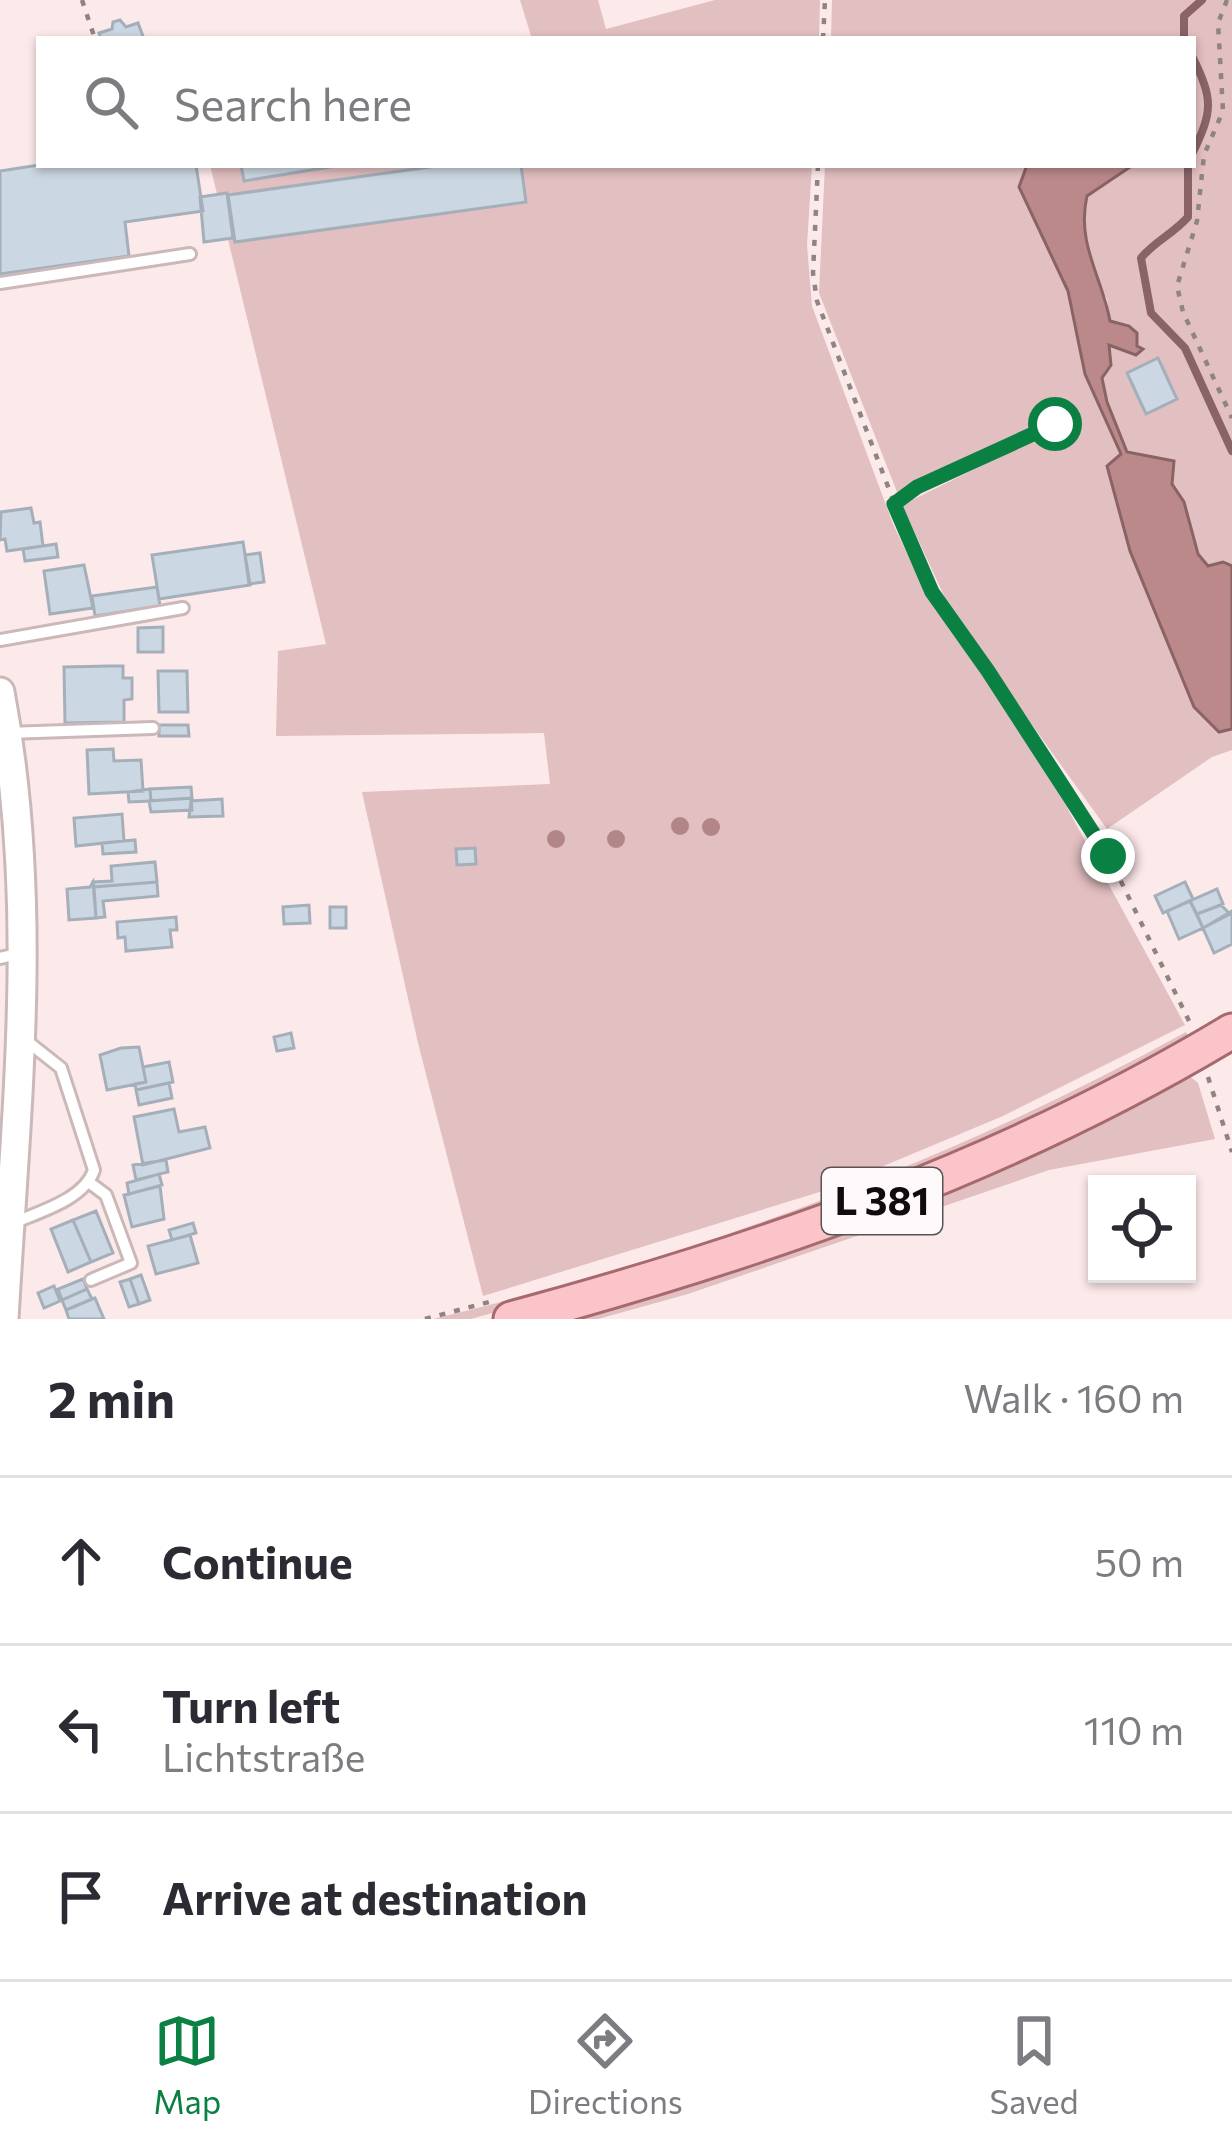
<!DOCTYPE html>
<meta charset="utf-8">
<style>
body{margin:0;font-family:Commissioner,sans-serif;background:#f2f2f3;color:#2b2b33}
.controls{position:absolute;right:36px;bottom:36px;display:grid;overflow:hidden;border-radius:0px;box-shadow:0 3px 9px #0004}
.controls button{width:108px;height:108px;display:grid;place-items:center;padding:0;border:0;border-bottom:3px solid #e1e1e2;background:#fff;color:#2b2b33;font:60px sans-serif}
.stop{position:absolute;width:36px;height:36px;margin:-27px;border:9px solid #0b8043;border-radius:50%;background:#fff}
.stop.end{background:#0b8043;border-color:#fff;box-shadow:0 3px 12px #0008}
.list{margin:0;padding:0;list-style:none}
h2{display:flex;justify-content:space-between;align-items:center;height:156px;margin:0;padding:0 48px;font-size:51px}
h2 small{font-size:39px;font-weight:400;color:#7c7c81}
.list li{display:grid;grid-template-columns:78px 1fr auto;gap:36px;align-items:center;box-sizing:border-box;height:168px;padding:0 48px;border-top:3px solid #e1e1e2}
.list b{display:block;font-size:45px;white-space:nowrap}
.list p{margin:0;font-size:39px;white-space:nowrap;color:#7c7c81}
.list em{font-size:39px;font-style:normal;color:#7c7c81}
.icon{flex:none;width:66px;height:66px;fill:none;stroke:currentColor;stroke-width:2;stroke-linecap:round;stroke-linejoin:round}
.map{position:relative;flex:none;width:1232px;height:1319px;overflow:hidden}
.search{position:absolute;background:#fff;box-shadow:0 3px 9px #0004;left:36px;right:36px;top:36px;height:132px;display:flex;align-items:center;gap:30px;box-sizing:border-box;padding:0 42px;border-radius:0px;color:#7c7c81;font-size:45px}
.sheet{height:660px;background:#fff}
nav{display:flex;justify-content:space-around;align-items:center;box-sizing:border-box;height:168px;border-top:3px solid #e1e1e2;background:#fff;font-size:33px;color:#7c7c81}
nav a{display:grid;justify-items:center;gap:6px}
nav .on{color:#0b8043}
.map>svg:first-child{display:block}
.green{fill:#e2bfc0}
.water{fill:#bc898b;stroke:#896365;stroke-width:3}
.lines{fill:none;stroke-linecap:round;stroke-linejoin:round}
.stream{stroke:#896365;stroke-width:8}
.building{fill:#cbd7e2;stroke:#a4afba;stroke-width:3}
.service-casing{stroke:#cbb9b9;stroke-width:16}
.tertiary-casing{stroke:#cbb9b9;stroke-width:33}
.primary-casing{stroke:#a66a6e;stroke-width:39}
.path{stroke:#908383;stroke-width:4.5;stroke-dasharray:6 9;stroke-linecap:butt}
.service{stroke:#fff;stroke-width:10}
.tertiary{stroke:#fff;stroke-width:27}
.primary{stroke:#fac4c8;stroke-width:33}
.tree{fill:#b28589}
.route{stroke:#0b8043;stroke-width:15}
.labels{text-anchor:middle;stroke-width:12;stroke-linejoin:round;paint-order:stroke}
.shield{fill:#fefafb;stroke:#585353;stroke-width:3}
.shield-label{font-size:39px;font-weight:bold;fill:#110b0b}
</style>
<div class="map">
<svg width="1232" height="1319" viewBox="0 0 1232 1319">
<rect width="100%" height="100%" fill="#fce9ea"/>
<!-- green -->
<path class="green" d="M520,0H598L606,29L715,0H820L819,39H532Z
M832,0H1232V566L1223,562L1209,567L1198,554L1184,502L1172,484L1174,461L1127,452L1107,402L1102,378L1109,345L1137,346L1110,321L1107,299L1093,273L1082,220L1087,197L1133,165H1193V39H831Z
M210,165H812L807,245L812,306L893,524L925,592L988,682L1065,804L1185,1025L1003,1116L826,1190L483,1296L418,1043L362,792L550,784L544,733L276,736L278,651L326,644Z
M825,165H1027L1020,188L1068,291L1085,374L1121,454L1107,466L1130,551L1194,707L1219,732L1232,729V750L1212,757L1107,829L953,615L902,505L1058,428L1057,420L897,492L819,293Z
M1186,1032L1189,1039L1105,1088L969,1152L704,1252L471,1319H433C695,1257 950,1162 1186,1032Z
M1188,1075L1198,1083L1215,1139L1049,1170L688,1294L598,1319H564Z"/>
<!-- water -->
<path class="water" d="M1027,165H1133L1087,196C1076,243 1102,277 1110,321L1129,326L1137,333V346L1143,349L1136,355L1109,345L1111,365L1102,378L1107,402L1127,452L1174,461L1172,484L1184,502L1198,554L1208,566L1223,562L1232,566V729L1219,732L1194,707L1130,551L1107,466L1121,454L1085,374L1068,291L1019,187Z"/>
<g class="lines">
<!-- stream -->
<path class="stream" d="M1184,39V16L1202,0
M1193,58C1213,99 1213,111 1193,152
M1188,165V217C1173,234 1155,241 1141,258L1151,313L1185,348L1232,451"/>
</g>
<!-- building -->
<path class="building" d="M120,20L126,27L138,23L144,39H101L99,33L112,29L113,22Z
M39,165H196L203,211L125,222L129,256L0,274V171Z
M241,165H342L244,181Z
M444,165H521L526,202L235,242L228,195Z
M227,193L233,238L204,242L200,197Z
M1158,358L1177,399L1146,414L1127,373Z
M31,508L34,523L40,522L43,546L7,551L5,539L0,540L1,512Z
M243,542L250,585L159,599L152,555Z
M56,544L58,557L25,561L23,549Z
M260,553L264,582L249,584L245,555Z
M84,565L93,608L50,614L44,571Z
M157,587L160,606L95,616L92,596Z
M163,627V652H138V628Z
M111,666H123V678H132V699L124,700V722L65,723L64,667Z
M158,671H187L188,712H159Z
M159,725H188L189,736H159Z
M113,749L114,761L141,760L143,791L89,794L87,750Z
M191,787L192,798L151,801L150,789Z
M150,789L151,801L129,802L128,792Z
M191,798L192,810L151,812L149,801Z
M222,799L223,816L189,817L191,801Z
M122,814L124,841L76,846L74,818Z
M135,840L136,852L103,854L102,843Z
M475,848L476,864L457,865L456,849Z
M155,862L157,882L94,887L93,882L112,881L111,866Z
M93,882L96,918L69,920L67,889L90,887Z
M157,882L158,896L103,901L105,917L96,918L94,887Z
M1185,882L1193,899L1163,913L1155,896Z
M1217,889L1223,904L1197,914L1190,901Z
M1190,901L1203,928L1179,939L1167,911Z
M309,905L310,923L284,924L283,907Z
M1221,905L1230,914L1203,928L1197,914Z
M330,907H346V928H330Z
M1232,911V944L1214,953L1203,928Z
M176,917L177,930H170L172,947L126,951L125,937L118,938L117,922Z
M291,1033L294,1048L277,1051L274,1037Z
M139,1047L146,1082L107,1090L100,1055L121,1048Z
M169,1062L173,1082L136,1090L135,1084L146,1082L143,1067Z
M169,1083L172,1098L139,1105L136,1090Z
M174,1109L179,1132L205,1127L210,1148L143,1165L134,1117Z
M166,1160L168,1172L136,1180L133,1165Z
M159,1174L162,1185L129,1194L127,1183Z
M160,1186L164,1219L132,1227L124,1195Z
M96,1211L113,1253L91,1262L73,1220Z
M73,1220L91,1262L68,1272L51,1229Z
M193,1223L196,1233L172,1240L169,1230Z
M190,1235L198,1263L156,1274L148,1246Z
M141,1275L150,1300L139,1304L130,1279Z
M83,1279L87,1289L62,1300L58,1289Z
M130,1279L139,1304L129,1307L120,1282Z
M54,1286L60,1301L44,1308L38,1293Z
M87,1289L92,1299L66,1310L62,1300Z
M95,1298L104,1319H69L66,1310Z"/>
<g class="lines">
<defs>
<path id="service" d="M0,283L190,254
M0,640L183,608
M7,733L153,728
M0,958L22,953
M90,1183L106,1195L131,1263L91,1280
M11,1224C38,1212 84,1200 94,1170L61,1068L23,1038"/>
<path id="tertiary" d="M0,692C40,904 16,1106 4,1319"/>
<path id="primary" d="M511,1319C763,1251 1008,1166 1232,1031"/>
</defs>
<!-- service casing -->
<use href="#service" class="service-casing"/>
<!-- tertiary casing -->
<use href="#tertiary" class="tertiary-casing"/>
<!-- primary casing -->
<use href="#primary" class="primary-casing"/>
<!-- path -->
<path class="path" d="M82,0L95,39
M1227,0L1218,23L1223,111L1204,155L1197,221L1177,286L1183,312L1232,418
M823,39L825,0
M818,165L813,273L817,301L918,565L939,605L988,671L1113,865L1189,1021
M894,504L917,487L1055,423
M1208,1077L1232,1152
M425,1319L489,1302"/>
<!-- service -->
<use href="#service" class="service"/>
<!-- tertiary -->
<use href="#tertiary" class="tertiary"/>
<!-- primary -->
<use href="#primary" class="primary"/>
</g>
<!-- trees -->
<g class="tree">
<circle cx="680" cy="826" r="9"/>
<circle cx="711" cy="827" r="9"/>
<circle cx="556" cy="839" r="9"/>
<circle cx="616" cy="839" r="9"/>
</g>
<g class="lines">
<!-- route -->
<path class="route" d="M1055,424L917,487L894,504L932,592L988,671L1108,856"/>
</g>
<g class="labels">
<!-- shield labels -->
<rect class="shield" x="822" y="1168" width="120" height="66" rx="9"/>
<g class="shield-label">
<text x="882" y="1215">L 381</text>
</g>
</g>
</svg>
<div class="controls">
<button><svg class="icon" aria-label="locate" viewBox="0 0 24 24"><circle cx="12" cy="12" r="6"/><path d="M12 2v4M12 18v4M2 12h4M18 12h4"/></svg></button>
</div>
<div class="stop" style="left:1055px;top:424px"></div>
<div class="stop end" style="left:1108px;top:856px"></div>
<div class="search"><svg class="icon" aria-label="search" viewBox="0 0 24 24"><circle cx="10" cy="10" r="6"/><path d="M15 15l6 6"/></svg>Search here</div>
</div>
<section class="sheet">
<h2>2 min<small>Walk · 160 m</small></h2>
<ul class="list">
<li><svg class="icon" aria-label="ahead" viewBox="0 0 24 24"><path d="M12 20V5M6 11l6-6 6 6"/></svg><div><b>Continue</b></div><em>50 m</em></li>
<li><svg class="icon" aria-label="left" viewBox="0 0 24 24"><path d="M17 20v-9H6M10 6l-5 5 5 5"/></svg><div><b>Turn left</b><p>Lichtstraße</p></div><em>110 m</em></li>
<li><svg class="icon" aria-label="arrive" viewBox="0 0 24 24"><path d="M6 21V4h12l-3 4 3 4H6"/></svg><div><b>Arrive at destination</b></div></li>
</ul>
</section>
<nav>
<a class="on"><svg class="icon" aria-label="map" viewBox="0 0 24 24"><path d="M3 6l6-2 6 2 6-2v14l-6 2-6-2-6 2zM9 4v14M15 6v14"/></svg>Map</a>
<a><svg class="icon" aria-label="directions" viewBox="0 0 24 24"><path d="M12 3l9 9-9 9-9-9zM9 14v-3h6M13 9l2 2-2 2"/></svg>Directions</a>
<a><svg class="icon" aria-label="saved" viewBox="0 0 24 24"><path d="M7 4h10v16l-5-4-5 4z"/></svg>Saved</a>
</nav>
